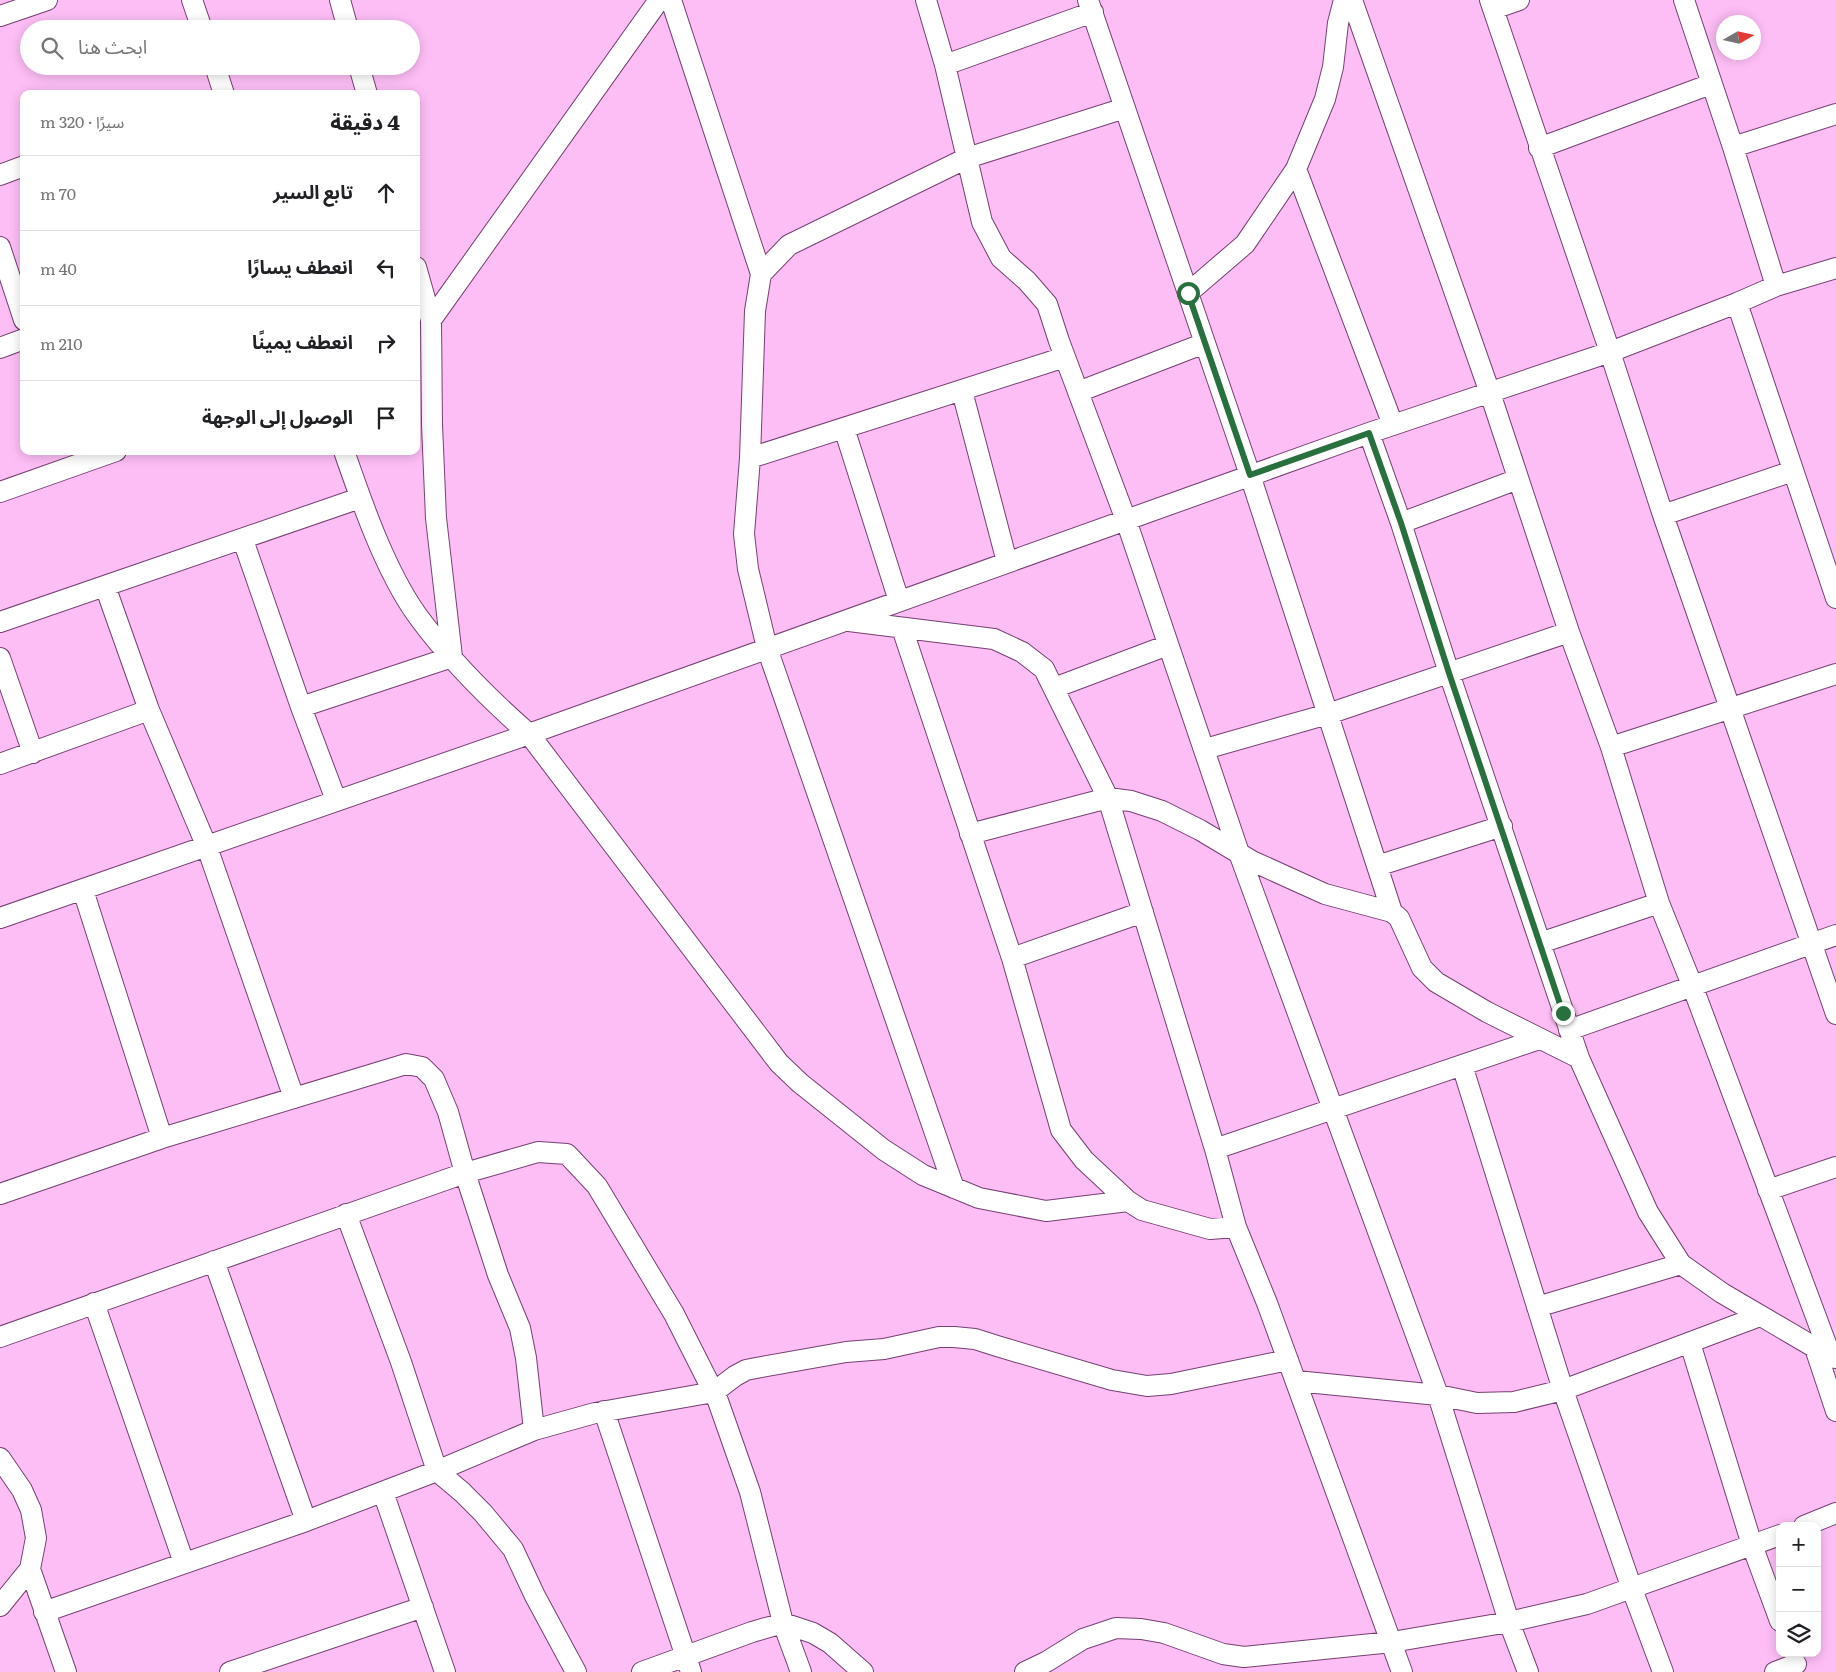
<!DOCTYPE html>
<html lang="ar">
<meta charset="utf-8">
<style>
body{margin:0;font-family:Literata,"Noto Sans Arabic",serif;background:#f2f2f2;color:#202124;direction:rtl}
.controls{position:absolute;right:15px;bottom:15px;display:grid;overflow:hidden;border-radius:10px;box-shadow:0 2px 12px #0003}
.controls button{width:45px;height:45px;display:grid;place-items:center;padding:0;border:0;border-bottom:1px solid #e0e0e0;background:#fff;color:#202124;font:25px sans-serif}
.compass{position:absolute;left:1716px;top:15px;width:45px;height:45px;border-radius:50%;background:#fff;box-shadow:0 2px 12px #0003;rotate:81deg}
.stop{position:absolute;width:15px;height:15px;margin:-11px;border:4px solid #28713e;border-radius:50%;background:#fff}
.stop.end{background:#28713e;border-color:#fff;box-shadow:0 1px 5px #0008}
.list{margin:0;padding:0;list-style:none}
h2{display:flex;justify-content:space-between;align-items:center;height:65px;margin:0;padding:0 20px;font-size:21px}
h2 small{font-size:16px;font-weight:400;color:#757577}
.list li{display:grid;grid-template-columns:32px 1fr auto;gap:15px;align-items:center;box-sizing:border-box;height:75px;padding:0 20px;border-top:1px solid #e0e0e0}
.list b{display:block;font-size:19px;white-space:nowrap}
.list em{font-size:16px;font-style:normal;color:#757577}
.icon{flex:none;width:28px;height:28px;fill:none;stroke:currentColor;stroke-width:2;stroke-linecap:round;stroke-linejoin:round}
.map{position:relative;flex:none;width:1836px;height:1672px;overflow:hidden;direction:ltr}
.search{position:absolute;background:#fff;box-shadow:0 2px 12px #0003;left:20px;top:20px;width:400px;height:55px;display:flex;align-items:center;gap:12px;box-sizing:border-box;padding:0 18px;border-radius:28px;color:#757577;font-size:19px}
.panel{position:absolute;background:#fff;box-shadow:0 2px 12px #0003;left:20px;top:90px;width:400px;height:365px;border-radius:10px;direction:rtl}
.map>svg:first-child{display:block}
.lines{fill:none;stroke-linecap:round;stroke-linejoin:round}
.minor-casing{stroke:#764071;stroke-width:22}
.minor{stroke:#fff;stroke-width:20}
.route{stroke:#28713e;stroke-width:6}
</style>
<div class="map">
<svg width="1836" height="1672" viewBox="0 0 1836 1672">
<rect width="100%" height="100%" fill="#fdbef6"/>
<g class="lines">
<defs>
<path id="minor" d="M192,0L202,29
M340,0L348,29
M671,0L761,274L755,311L750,458L744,534L748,569L767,648L954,1188
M926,0L945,65L982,222L1001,258L1027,281L1047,304L1059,341L1126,520L1239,853L1438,1395L1509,1622L1528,1672
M1088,0L1250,475L1392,912
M1352,0L1490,393L1569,632L1611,747L1659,903L1692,985L1831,1357
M1490,0L1610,352L1663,515L1836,1014
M1493,9L1519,0
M0,16L47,0
M945,65L1093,12
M215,66L224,94
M359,66L367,94
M1733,147L1836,114
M1539,148L1711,84
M1296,169L1393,425
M0,175L24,166
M0,247L24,320
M761,274L789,245L967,158L1125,108
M1776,286L1836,268
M1188,293L1245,244L1296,169L1325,99L1333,67L1338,23L1344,0
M1737,303L1836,598
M431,320L659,0
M0,348L24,339
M962,391L1007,562
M1078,392L1205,343
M844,428L899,601
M1369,433L1401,523L1449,673L1579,1058L1648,1212L1681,1264L1722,1293L1831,1357L1836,1358
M344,451C362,503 385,570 417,615C449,659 488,698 529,734L779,1063L800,1083L884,1150L923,1175L979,1198L1046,1211L1128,1201
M750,458L1065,357
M0,492L116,451
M1663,515L1793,471
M1401,523L1518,479
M243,540L301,707L336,800
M105,586L149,710L207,847L294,1098
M849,621L994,639L1022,652L1044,669L1108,798L1215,1149L1236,1227L1267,1303L1402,1672
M0,622L360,498
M902,628L1012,958L1061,1130L1084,1160L1128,1201L1142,1210L1210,1229L1236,1227
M0,658L33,753
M1054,688L1168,645
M301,707L452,657L436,518L432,425L431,320L416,267
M1611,747L1836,674
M1205,749L1328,714L1569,632
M0,764L149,710
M970,834L1108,798L1131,801L1162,811L1200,830L1252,861L1325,894L1392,912L1399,918L1422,968L1436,982L1487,1012L1579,1058
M1377,866L1502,826
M83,890L162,1138
M0,918L529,734L1369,433L1610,352L1737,303L1776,286L1733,147L1684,0
M1540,943L1659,903
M1012,958L1143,912
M1569,1030L1836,935
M1462,1065L1563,1390L1632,1589L1663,1672
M1215,1149L1539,1039
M1768,1190L1836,1167
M0,1194L162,1138L406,1064L422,1067L434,1079L448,1112L465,1173L498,1275L520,1328L526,1358L534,1430
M346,1214L401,1362L437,1471L462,1492L483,1513L513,1549L535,1596L576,1672
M214,1261L306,1521
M94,1303L184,1563
M1537,1307L1681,1264
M0,1337L465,1173L538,1152L567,1154L597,1186L674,1314L718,1401L750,1492L783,1623L801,1672
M1690,1343L1752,1545L1780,1621
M1815,1348L1836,1411
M1296,1381L1438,1395L1477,1403L1514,1402L1563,1390L1760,1316
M604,1411L691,1672
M0,1458L22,1490L31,1510L36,1538L30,1569L0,1606
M383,1492L445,1672
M1804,1526L1836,1513
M30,1569L66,1672
M44,1612L306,1521L437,1471L534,1430L595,1413L714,1392L735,1376L746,1370L756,1368L846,1352L884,1349L939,1337H954L975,1339L997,1346L1112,1380L1147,1386L1171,1384L1288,1360
M230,1672L423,1607
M642,1672L752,1632L783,1623L813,1633L830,1643L863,1672
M1025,1672L1046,1662L1083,1639L1116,1628L1141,1629L1164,1633L1223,1654L1244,1657L1392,1642L1509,1622L1587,1604L1780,1535
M1775,1672L1796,1664"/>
</defs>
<!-- minor casing -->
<use href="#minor" class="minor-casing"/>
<!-- minor -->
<use href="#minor" class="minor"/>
</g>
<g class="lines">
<!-- route -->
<path class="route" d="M1188,293L1250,475L1369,433L1401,523L1449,673L1563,1013"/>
</g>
</svg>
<div class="controls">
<button>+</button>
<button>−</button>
<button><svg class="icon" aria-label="layers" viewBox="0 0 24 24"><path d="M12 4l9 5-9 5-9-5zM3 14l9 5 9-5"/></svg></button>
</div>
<svg class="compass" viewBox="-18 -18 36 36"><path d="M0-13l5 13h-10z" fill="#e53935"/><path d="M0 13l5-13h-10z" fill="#757577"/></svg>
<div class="stop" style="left:1188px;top:293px"></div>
<div class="stop end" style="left:1563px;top:1013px"></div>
<div class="search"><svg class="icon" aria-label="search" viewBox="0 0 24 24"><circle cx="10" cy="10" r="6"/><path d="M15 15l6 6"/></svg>ابحث هنا</div>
<section class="panel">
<h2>4 دقيقة<small>سيرًا · 320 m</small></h2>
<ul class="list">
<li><svg class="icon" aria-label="ahead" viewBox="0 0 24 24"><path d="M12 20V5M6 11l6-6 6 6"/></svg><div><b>تابع السير</b></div><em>70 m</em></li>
<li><svg class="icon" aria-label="left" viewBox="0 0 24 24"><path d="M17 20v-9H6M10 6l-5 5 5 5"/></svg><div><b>انعطف يسارًا</b></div><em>40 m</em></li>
<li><svg class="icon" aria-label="right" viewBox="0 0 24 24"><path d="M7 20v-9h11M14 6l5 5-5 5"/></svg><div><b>انعطف يمينًا</b></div><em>210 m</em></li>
<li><svg class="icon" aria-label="arrive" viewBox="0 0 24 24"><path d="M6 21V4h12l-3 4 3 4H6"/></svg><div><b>الوصول إلى الوجهة</b></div></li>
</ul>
</section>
</div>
